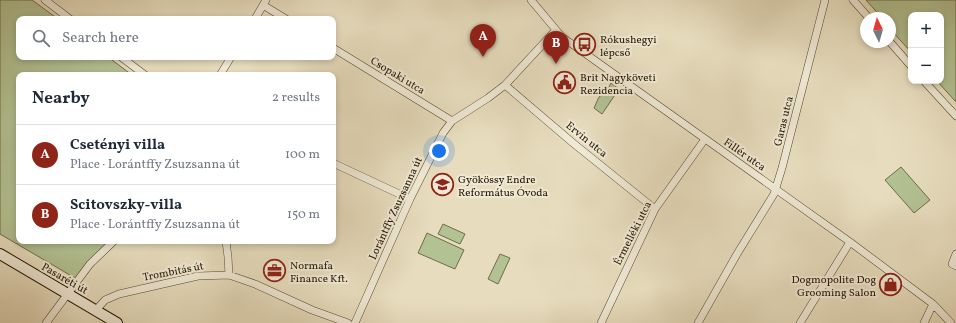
<!DOCTYPE html>
<meta charset="utf-8">
<style>
body{margin:0;font-family:Vollkorn,serif;background:#f2f2f3;color:#1f2937}
.controls{position:absolute;right:12px;top:12px;display:grid;overflow:hidden;border-radius:8px;box-shadow:0 2px 6px #0003}
.controls button{width:36px;height:36px;display:grid;place-items:center;padding:0;border:0;border-bottom:1px solid #e0e1e3;background:#fff;color:#1f2937;font:20px sans-serif}
.compass{position:absolute;left:860px;top:12px;width:36px;height:36px;border-radius:50%;background:#fff;box-shadow:0 2px 6px #0003;rotate:355deg}
.you{position:absolute;left:439px;top:151px;width:14px;height:14px;margin:-10px;border:3px solid #fff;border-radius:50%;background:#1a73e8;box-shadow:0 0 0 6px #1a73e833}
.badge{display:grid;place-items:center;width:26px;height:26px;border-radius:50%;background:#8f2418;color:#fff;font-size:13px;font-weight:700}
.pin{position:absolute;translate:-50% -33px;filter:drop-shadow(0 1px 2px #0008)}
.pin::after{content:'';position:absolute;top:21px;width:14px;height:12px;background:inherit;clip-path:polygon(0 0,100% 0,50% 100%)}
.list{margin:0;padding:0;list-style:none}
h2{display:flex;justify-content:space-between;align-items:center;height:52px;margin:0;padding:0 16px;font-size:17px}
h2 small{font-size:13px;font-weight:400;color:#747a83}
.list li{display:grid;grid-template-columns:26px 1fr auto;gap:12px;align-items:center;box-sizing:border-box;height:60px;padding:0 16px;border-top:1px solid #e0e1e3}
.list b{display:block;font-size:15px;white-space:nowrap}
.list p{margin:0;font-size:13px;white-space:nowrap;color:#747a83}
.list em{font-size:13px;font-style:normal;color:#747a83}
.icon{flex:none;width:22px;height:22px;fill:none;stroke:currentColor;stroke-width:2;stroke-linecap:round;stroke-linejoin:round}
.map{position:relative;flex:none;width:956px;height:323px;overflow:hidden}
.search{position:absolute;background:#fff;box-shadow:0 2px 6px #0003;left:16px;top:16px;width:320px;height:44px;display:flex;align-items:center;gap:10px;box-sizing:border-box;padding:0 14px;border-radius:8px;color:#747a83;font-size:15px}
.panel{position:absolute;background:#fff;box-shadow:0 2px 6px #0003;left:16px;top:72px;width:320px;height:172px;border-radius:8px}
.map>svg:first-child{display:block}
.green{fill:#b3c293;stroke:#6e6c4a}
.lines{fill:none;stroke-linecap:round;stroke-linejoin:round}
.street-casing{stroke:#584831;stroke-width:8}
.secondary-casing{stroke:#281602;stroke-width:12}
.street{stroke:#efe9d5;stroke-width:7}
.secondary{stroke:#efe9d5;stroke-width:10}
.labels{text-anchor:middle;stroke-width:4;stroke-linejoin:round;paint-order:stroke}
.poi-label{font-size:11px;fill:#281602;stroke:#efe9d5;text-anchor:start}
.street-label{font-size:11px;fill:#281602;stroke:#efe9d5}
</style>
<div class="map">
<svg width="956" height="323" viewBox="0 0 956 323">
<rect width="100%" height="100%" fill="#e7ddbe"/>
<filter id="stains"><feTurbulence type="fractalNoise" baseFrequency=".005" numOctaves="4"/><feColorMatrix values="0 0 0 0 .2 0 0 0 0 .09 0 0 0 0 .02 0 0 0 .5 -.17"/></filter>
<radialGradient id="worn" r=".72"><stop offset=".6" stop-color="#630" stop-opacity="0"/><stop offset="1" stop-color="#630" stop-opacity=".3"/></radialGradient>
<!-- green -->
<path class="green" d="M0,0H32L58,19H19V57H108L132,75H19V241H110L75,278L0,234Z
M866,0H956V102L937,81H941V15H911V52L890,29V18H882Z
M611,83L619,89L602,114L594,108L599,97L607,91Z
M901,167L930,200L914,213L885,180Z
M443,224L465,234L460,244L438,234Z
M427,233L464,250L455,269L418,253Z
M500,254L510,258L498,284L488,279Z"/>
<g class="lines">
<defs>
<path id="street" d="M45,0L70,19
M531,0L562,37L850,242L933,304L951,323
M853,0L869,18
M263,5L286,19
M255,19L266,0
M890,42L911,66
M333,48L452,121
M121,57L145,75
M220,75L231,57
M924,81L956,116
M505,85L573,143L655,209
M333,163L410,199
M226,241L228,257L229,275
M956,254L952,264L956,266
M96,310L105,300L119,294L198,276L229,275L255,284L312,310L348,323
M46,323L90,264L114,241
M355,323L410,199L443,133L452,121L488,98L505,85L555,31
M601,323L655,209L705,139
M698,323L737,254L774,194L782,168L825,0
M800,323L850,242
M924,323L933,304"/>
<path id="secondary" d="M0,254L117,323"/>
</defs>
<!-- street casing -->
<use href="#street" class="street-casing"/>
<!-- secondary casing -->
<use href="#secondary" class="secondary-casing"/>
<!-- street -->
<use href="#street" class="street"/>
<!-- secondary -->
<use href="#secondary" class="secondary"/>
</g>
<!-- icons -->
<defs>
<symbol id="bus-ring" viewBox="-11 -11 22 22"><circle r="9.5" fill="#efe9d5" stroke="#8f2418" stroke-width="1.5"/><path d="M-5-6H5V4H4V6H2V4H-2V6H-4V4H-5ZM-3.5-4V0h7V-4ZM-3.5 1.2v1.5H-2V1.2ZM2 1.2v1.5H3.5V1.2Z" fill="#8f2418"/></symbol>
<symbol id="civic-ring" viewBox="-11 -11 22 22"><circle r="9.5" fill="#efe9d5" stroke="#8f2418" stroke-width="1.5"/><path d="M-.6-6.5H3V-4.5H.6V-3L4-1V1h2V6H-6V1h2V-1L-.6-3ZM-1.2 2.5V6h2.4V2.5Z" fill="#8f2418"/></symbol>
<symbol id="school-ring" viewBox="-11 -11 22 22"><circle r="9.5" fill="#efe9d5" stroke="#8f2418" stroke-width="1.5"/><path d="M0-5L7-2L0 1L-7-2ZM-4 1L0 2.5L4 1V4Q0 6-4 4Z" fill="#8f2418"/></symbol>
<symbol id="office-ring" viewBox="-11 -11 22 22"><circle r="9.5" fill="#efe9d5" stroke="#8f2418" stroke-width="1.5"/><path d="M-6-3h4V-5.5h4V-3h4V5H-6ZM-1-4.5V-3h2v-1.5ZM-6 0V1H6V0Z" fill="#8f2418"/></symbol>
<symbol id="shop-ring" viewBox="-11 -11 22 22"><circle r="9.5" fill="#efe9d5" stroke="#8f2418" stroke-width="1.5"/><path d="M-5-2.5h2.3a2.7 3.5 0 0 1 5.4 0H5L5.5 6h-11ZM-1.5-2.5h3a1.5 2.3 0 0 0-3 0Z" fill="#8f2418"/></symbol>
</defs>
<g fill-rule="evenodd">
<use href="#bus-ring" x="572" y="32" width="25" height="25"/>
<use href="#civic-ring" x="552" y="70" width="25" height="25"/>
<use href="#school-ring" x="430" y="172" width="25" height="25"/>
<use href="#office-ring" x="262" y="258" width="25" height="25"/>
<use href="#shop-ring" x="878" y="272" width="25" height="25"/>
</g>
<g class="labels">
<!-- poi labels -->
<g class="poi-label">
<text x="600" y="43">Rókushegyi<tspan x="600" dy="13">lépcső</tspan></text>
<text x="580" y="81">Brit Nagyköveti<tspan x="580" dy="13">Rezidencia</tspan></text>
<text x="458" y="183">Gyökössy Endre<tspan x="458" dy="13">Református Óvoda</tspan></text>
<text x="290" y="269">Normafa<tspan x="290" dy="13">Finance Kft.</tspan></text>
<text x="876" y="283" text-anchor="end">Dogmopolite Dog<tspan x="876" dy="13">Grooming Salon</tspan></text>
</g>
<!-- street labels -->
<g class="street-label">
<text transform="translate(398 75) rotate(31)" y="4">Csopaki utca</text>
<text transform="translate(783 121) rotate(-76)" y="4">Garas utca</text>
<text transform="translate(587 139) rotate(39)" y="4">Ervin utca</text>
<text transform="translate(745 154) rotate(35)" y="4">Fillér utca</text>
<text transform="translate(395 208) rotate(-65)" y="4">Lorántffy Zsuzsanna út</text>
<text transform="translate(632 233) rotate(-63)" y="4">Érmelléki utca</text>
<text transform="translate(173 271) rotate(-11)" y="4">Trombitás út</text>
<text transform="translate(65 278) rotate(30)" y="4">Pasaréti út</text>
</g>
</g>
<rect width="100%" height="100%" filter="url(#stains)"/>
<rect width="100%" height="100%" fill="url(#worn)"/>
</svg>
<div class="controls">
<button>+</button>
<button>−</button>
</div>
<svg class="compass" viewBox="-18 -18 36 36"><path d="M0-13l5 13h-10z" fill="#e53935"/><path d="M0 13l5-13h-10z" fill="#747a83"/></svg>
<div class="you"></div>
<div class="pin badge" style="left:483px;top:57px">A</div>
<div class="pin badge" style="left:556px;top:64px">B</div>
<div class="search"><svg class="icon" aria-label="search" viewBox="0 0 24 24"><circle cx="10" cy="10" r="6"/><path d="M15 15l6 6"/></svg>Search here</div>
<section class="panel">
<h2>Nearby<small>2 results</small></h2>
<ul class="list">
<li><span class="badge">A</span><div><b>Csetényi villa</b><p>Place · Lorántffy Zsuzsanna út</p></div><em>100 m</em></li>
<li><span class="badge">B</span><div><b>Scitovszky-villa</b><p>Place · Lorántffy Zsuzsanna út</p></div><em>150 m</em></li>
</ul>
</section>
</div>
